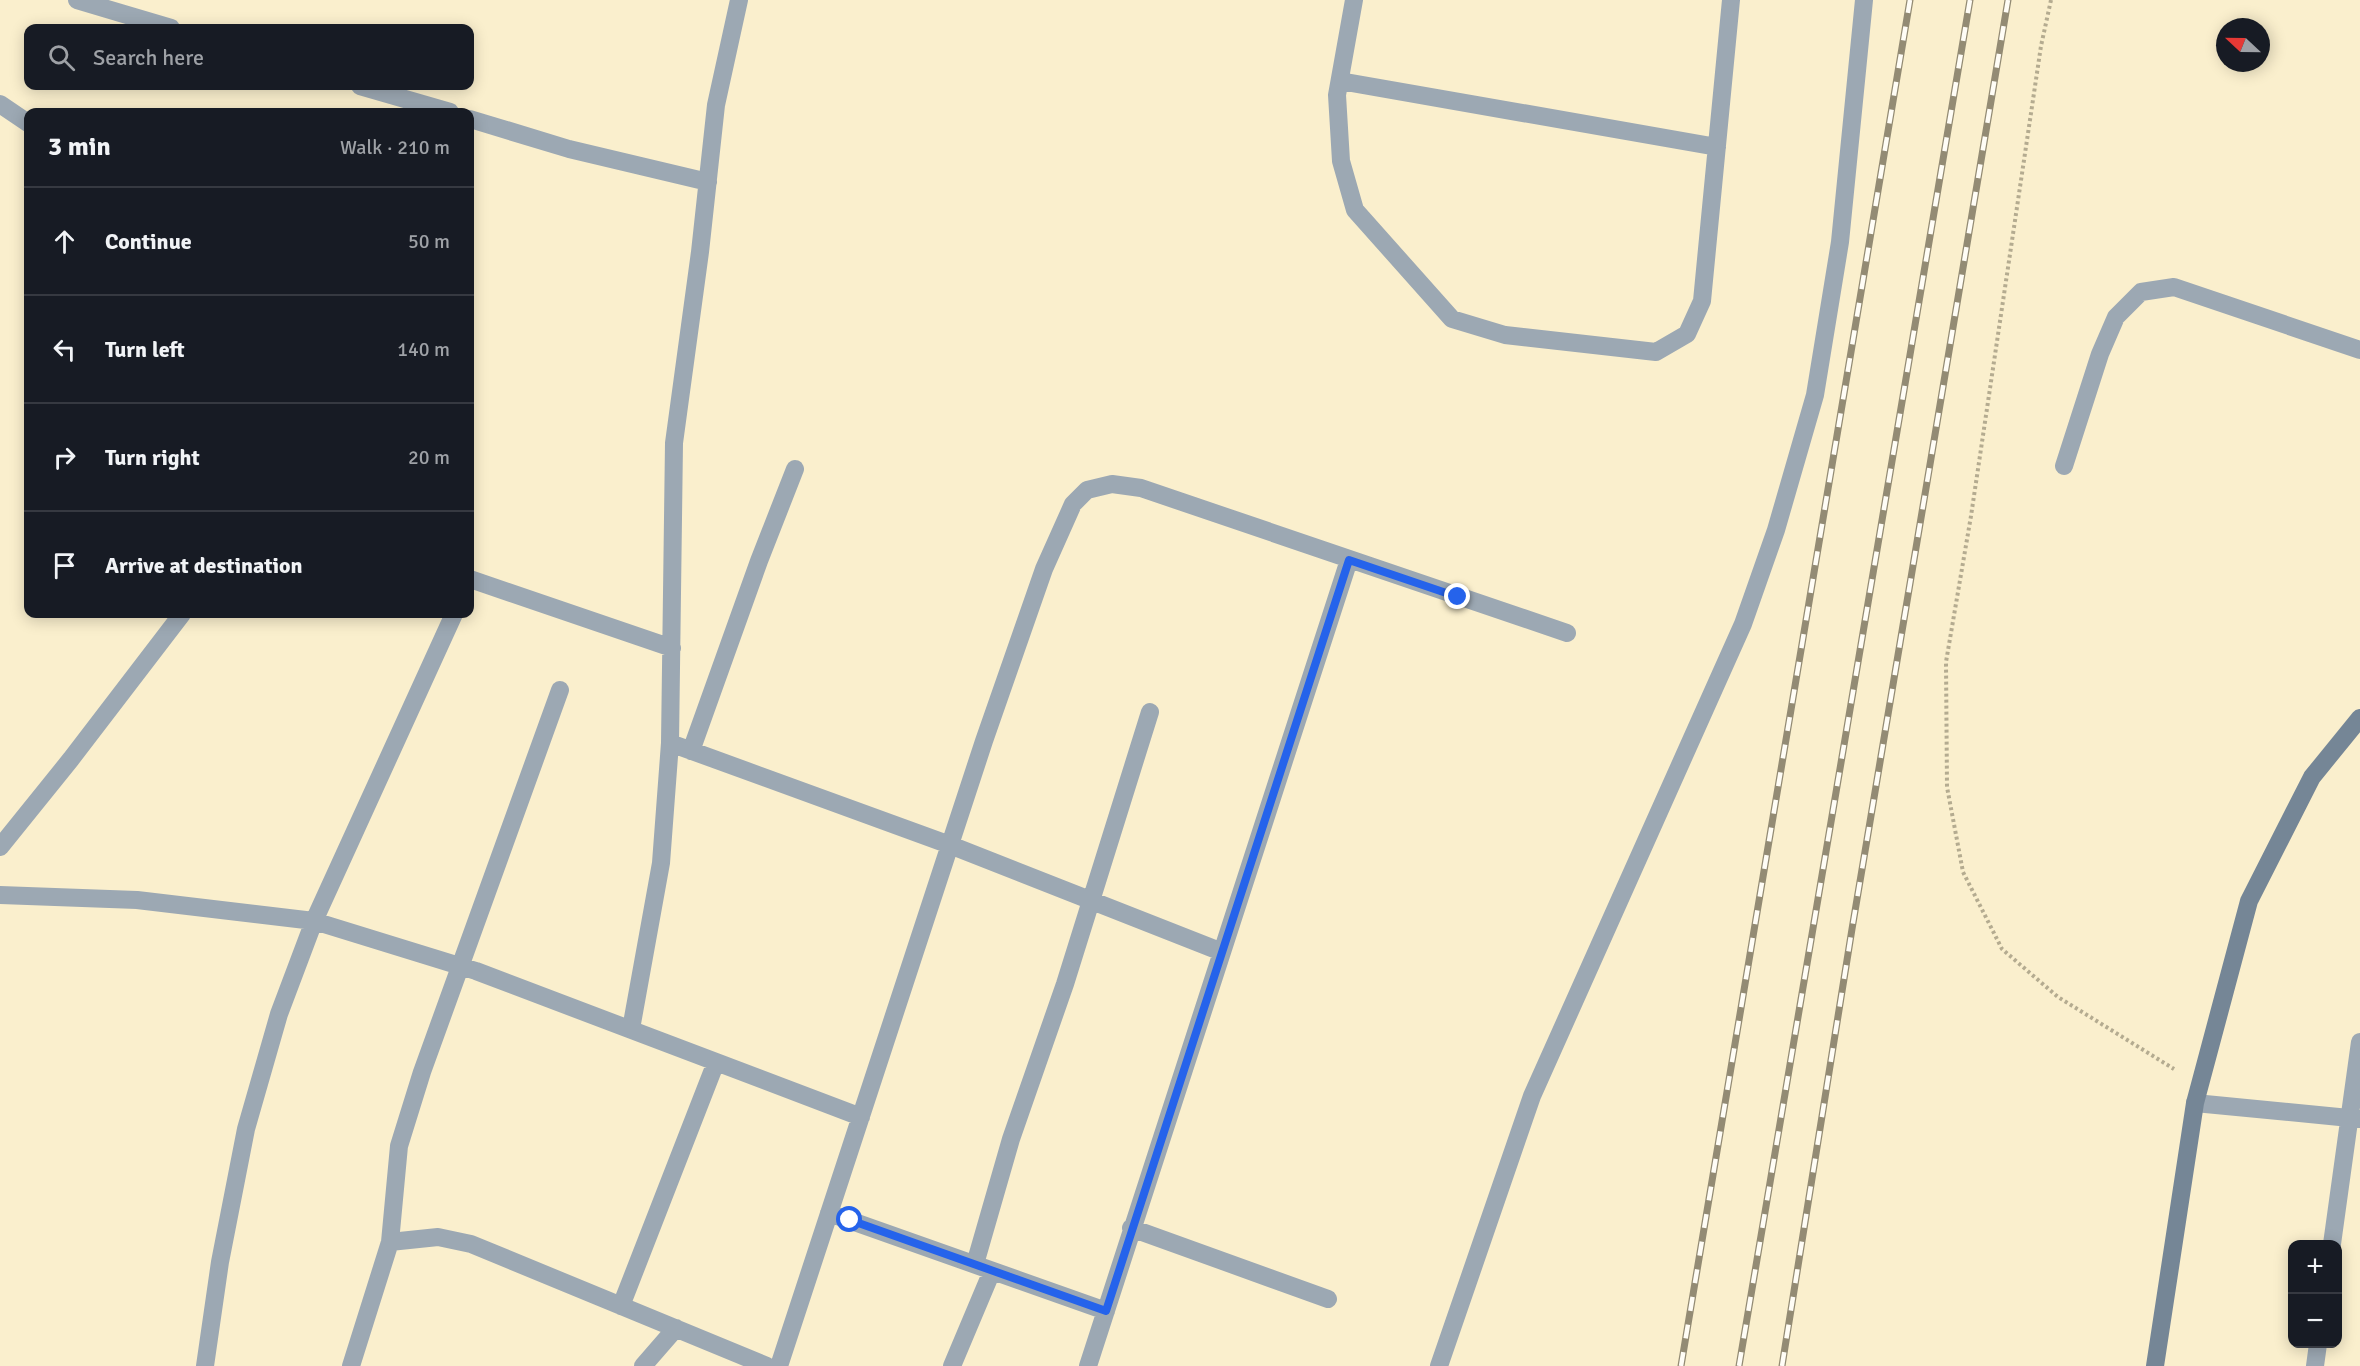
<!DOCTYPE html>
<meta charset="utf-8">
<style>
body{margin:0;font-family:Signika,sans-serif;background:#20242c;color:#f1f3f6}
.controls{position:absolute;right:18px;bottom:18px;display:grid;overflow:hidden;border-radius:12px;box-shadow:0 3px 15px #0003}
.controls button{width:54px;height:54px;display:grid;place-items:center;padding:0;border:0;border-bottom:2px solid #363941;background:#171b24;color:#f1f3f6;font:30px sans-serif}
.compass{position:absolute;left:2216px;top:18px;width:54px;height:54px;border-radius:50%;background:#171b24;box-shadow:0 3px 15px #0003;rotate:292deg}
.stop{position:absolute;width:18px;height:18px;margin:-14px;border:4px solid #2563eb;border-radius:50%;background:#fff}
.stop.end{background:#2563eb;border-color:#fff;box-shadow:0 2px 6px #0008}
.list{margin:0;padding:0;list-style:none}
h2{display:flex;justify-content:space-between;align-items:center;height:78px;margin:0;padding:0 24px;font-size:26px}
h2 small{font-size:20px;font-weight:400;color:#9ea1a6}
.list li{display:grid;grid-template-columns:39px 1fr auto;gap:18px;align-items:center;box-sizing:border-box;height:108px;padding:0 24px;border-top:2px solid #363941}
.list b{display:block;font-size:22px;white-space:nowrap}
.list em{font-size:20px;font-style:normal;color:#9ea1a6}
.icon{flex:none;width:33px;height:33px;fill:none;stroke:currentColor;stroke-width:2;stroke-linecap:round;stroke-linejoin:round}
.map{position:relative;flex:none;width:2360px;height:1366px;overflow:hidden}
.search{position:absolute;background:#171b24;box-shadow:0 3px 15px #0003;left:24px;top:24px;width:450px;height:66px;display:flex;align-items:center;gap:15px;box-sizing:border-box;padding:0 21px;border-radius:12px;color:#9ea1a6;font-size:22px}
.panel{position:absolute;background:#171b24;box-shadow:0 3px 15px #0003;left:24px;top:108px;width:450px;height:510px;border-radius:12px}
.map>svg:first-child{display:block}
.lines{fill:none;stroke-linecap:round;stroke-linejoin:round}
.path{stroke:#b4ab90;stroke-width:4;stroke-dasharray:3 3;stroke-linecap:butt}
.lane{stroke:#9ca8b3;stroke-width:18}
.street{stroke:#9ca8b3;stroke-width:18}
.secondary{stroke:#758696;stroke-width:18}
.rail-casing{stroke:#938b74;stroke-width:7}
.rail{stroke:#fffdf6;stroke-width:4.5;stroke-dasharray:14;stroke-linecap:butt}
.route{stroke:#2563eb;stroke-width:8}
</style>
<div class="map">
<svg width="2360" height="1366" viewBox="0 0 2360 1366">
<rect width="100%" height="100%" fill="#faefcd"/>
<g class="lines">
<!-- path -->
<path class="path" d="M2051,0L2041,46L1971,516L1946,662L1947,787L1963,872L2002,949L2058,997L2174,1069"/>
<!-- lane -->
<path class="lane" d="M0,104L28,123
M2195,1103L2360,1119
M2332,1244L2360,1042
M2315,1366L2318,1344"/>
<!-- street -->
<path class="street" d="M77,0L171,28
M1354,0L1337,95L1341,161L1355,210L1452,319L1505,335L1656,352L1687,334L1702,301L1731,0
M1340,81L1717,147
M360,86L450,112
M470,119L569,149L708,182
M2064,466L2100,354L2116,317L2141,292L2174,287L2360,350
M470,579L672,648
M670,743L950,845L1222,952
M691,751L759,561L795,469
M0,847L71,759L182,614
M0,895L137,900L314,921L476,971L861,1117
M631,1029L661,863L670,743L674,443L700,252L716,105L739,0
M829,1213L1106,1311
M1131,1228L1328,1299
M390,1242L438,1237L471,1244L767,1366
M975,1264L1011,1139L1065,984L1150,712
M621,1306L716,1062
M205,1366L220,1262L246,1129L279,1014L314,921L454,614
M351,1366L390,1242L399,1146L422,1072L560,690
M643,1366L676,1328
M779,1366L984,741L1044,569L1073,504L1087,490L1112,484L1141,488L1567,633
M952,1366L992,1271
M1088,1366L1349,560
M1439,1366L1532,1096L1743,624L1776,530L1815,395L1840,242L1864,0"/>
<!-- secondary -->
<path class="secondary" d="M2155,1366L2195,1103L2249,901L2312,777L2360,718"/>
<defs>
<path id="rail" d="M1681,1366L1910,0
M1739,1366L1970,0
M1782,1366L1852,929L2008,0"/>
</defs>
<!-- rail casing -->
<use href="#rail" class="rail-casing"/>
<!-- rail -->
<use href="#rail" class="rail"/>
</g>
<g class="lines">
<!-- route -->
<path class="route" d="M850,1220L1106,1311L1349,560L1458,597"/>
</g>
</svg>
<div class="controls">
<button>+</button>
<button>−</button>
</div>
<svg class="compass" viewBox="-18 -18 36 36"><path d="M0-13l5 13h-10z" fill="#e53935"/><path d="M0 13l5-13h-10z" fill="#9ea1a6"/></svg>
<div class="stop" style="left:850px;top:1220px"></div>
<div class="stop end" style="left:1458px;top:597px"></div>
<div class="search"><svg class="icon" aria-label="search" viewBox="0 0 24 24"><circle cx="10" cy="10" r="6"/><path d="M15 15l6 6"/></svg>Search here</div>
<section class="panel">
<h2>3 min<small>Walk · 210 m</small></h2>
<ul class="list">
<li><svg class="icon" aria-label="ahead" viewBox="0 0 24 24"><path d="M12 20V5M6 11l6-6 6 6"/></svg><div><b>Continue</b></div><em>50 m</em></li>
<li><svg class="icon" aria-label="left" viewBox="0 0 24 24"><path d="M17 20v-9H6M10 6l-5 5 5 5"/></svg><div><b>Turn left</b></div><em>140 m</em></li>
<li><svg class="icon" aria-label="right" viewBox="0 0 24 24"><path d="M7 20v-9h11M14 6l5 5-5 5"/></svg><div><b>Turn right</b></div><em>20 m</em></li>
<li><svg class="icon" aria-label="arrive" viewBox="0 0 24 24"><path d="M6 21V4h12l-3 4 3 4H6"/></svg><div><b>Arrive at destination</b></div></li>
</ul>
</section>
</div>
